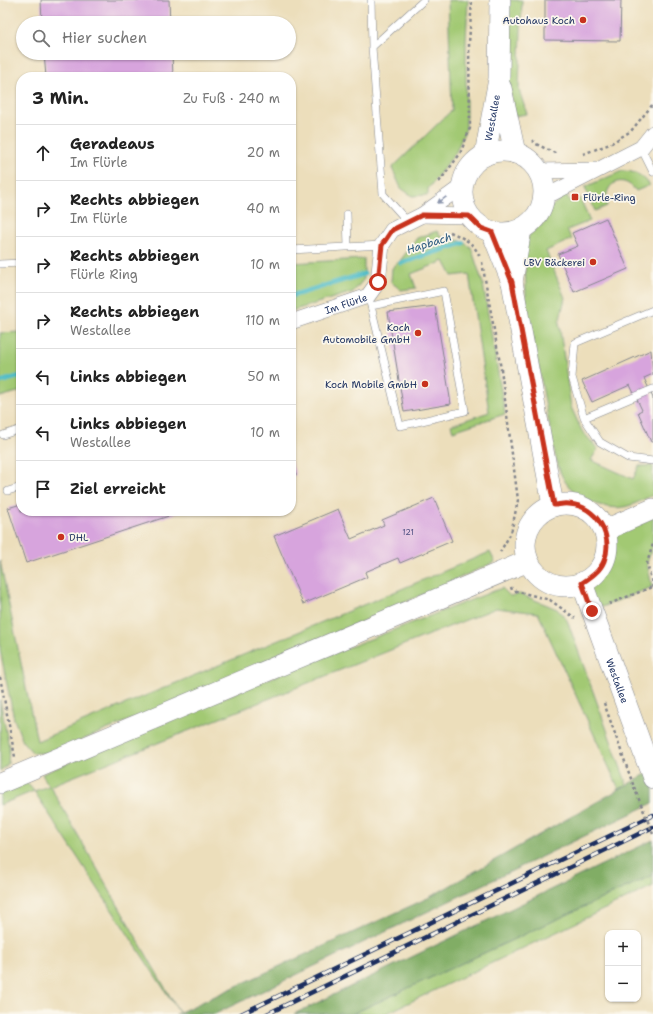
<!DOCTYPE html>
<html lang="de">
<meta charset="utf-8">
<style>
body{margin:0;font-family:"Shantell Sans",sans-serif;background:#f6f6f6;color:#222}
.controls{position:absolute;right:12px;bottom:12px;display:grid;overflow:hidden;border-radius:8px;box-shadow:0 1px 3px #0004}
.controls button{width:36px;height:36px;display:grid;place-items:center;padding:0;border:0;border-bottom:1px solid #e0e0e0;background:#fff;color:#222;font:20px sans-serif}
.stop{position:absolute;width:12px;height:12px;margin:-9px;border:3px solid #c8321e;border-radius:50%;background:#fff}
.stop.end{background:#c8321e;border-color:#fff;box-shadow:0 1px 4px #0008}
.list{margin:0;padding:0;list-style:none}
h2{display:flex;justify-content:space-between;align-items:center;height:52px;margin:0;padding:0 16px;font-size:17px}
h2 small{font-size:13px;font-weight:400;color:#767676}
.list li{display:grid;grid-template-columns:26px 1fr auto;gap:12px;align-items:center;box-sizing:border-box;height:56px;padding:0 16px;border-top:1px solid #e0e0e0}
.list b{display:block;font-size:15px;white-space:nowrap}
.list p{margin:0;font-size:13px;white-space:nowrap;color:#767676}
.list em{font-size:13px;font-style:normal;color:#767676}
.icon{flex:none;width:22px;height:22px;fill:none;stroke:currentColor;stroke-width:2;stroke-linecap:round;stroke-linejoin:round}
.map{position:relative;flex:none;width:653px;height:1014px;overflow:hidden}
.search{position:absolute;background:#fff;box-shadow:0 1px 3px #0004;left:16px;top:16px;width:280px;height:44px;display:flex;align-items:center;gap:10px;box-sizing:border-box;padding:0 14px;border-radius:22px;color:#767676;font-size:15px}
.panel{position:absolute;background:#fff;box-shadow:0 1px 3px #0004;left:16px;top:72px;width:280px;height:444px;border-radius:16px}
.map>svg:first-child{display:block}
.green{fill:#a2c973;stroke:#5e7c68}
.forest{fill:#81ad65;stroke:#4e6e62}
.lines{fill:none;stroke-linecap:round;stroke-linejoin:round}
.stream{stroke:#4ebcc7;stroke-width:5}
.building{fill:#d7a4dd}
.service-casing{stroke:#84868c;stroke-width:8}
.minor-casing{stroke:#84868c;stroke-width:16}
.secondary-casing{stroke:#84868c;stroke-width:22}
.path{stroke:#84868c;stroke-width:2.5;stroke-dasharray:3 3;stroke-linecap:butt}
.service{stroke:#fff;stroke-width:7}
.minor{stroke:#fff;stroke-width:15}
.secondary{stroke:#fff;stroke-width:21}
.rail-casing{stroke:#1b2f5e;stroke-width:4.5}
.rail{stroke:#fbf7ec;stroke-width:3;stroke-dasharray:9;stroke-linecap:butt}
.path-bridge{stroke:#84868c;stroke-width:2.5;stroke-dasharray:3 3;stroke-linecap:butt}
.oneway{fill:#8d97ae}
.route{stroke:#c8321e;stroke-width:5}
.poi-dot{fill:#c8321e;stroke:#fbf7ec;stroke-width:1.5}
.labels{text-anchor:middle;stroke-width:3.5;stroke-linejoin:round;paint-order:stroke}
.number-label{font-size:8px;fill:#4a4c7e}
.poi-label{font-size:10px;fill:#1b2f5e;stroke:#fbf7ec;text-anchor:end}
.street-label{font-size:10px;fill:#1b2f5e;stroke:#fbf7ec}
.water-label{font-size:11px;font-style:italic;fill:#2a597e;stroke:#fbf7ec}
</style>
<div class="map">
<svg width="653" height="1014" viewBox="0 0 653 1014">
<rect width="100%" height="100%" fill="#fbf7ec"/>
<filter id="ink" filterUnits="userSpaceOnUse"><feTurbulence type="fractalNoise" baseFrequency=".025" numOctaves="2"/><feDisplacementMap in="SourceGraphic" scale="8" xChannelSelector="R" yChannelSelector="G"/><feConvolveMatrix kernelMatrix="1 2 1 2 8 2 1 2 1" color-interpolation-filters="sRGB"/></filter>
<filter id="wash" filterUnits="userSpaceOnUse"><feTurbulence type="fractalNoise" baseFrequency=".012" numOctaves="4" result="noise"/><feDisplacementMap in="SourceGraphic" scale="16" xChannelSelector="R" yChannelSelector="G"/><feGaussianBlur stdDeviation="0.9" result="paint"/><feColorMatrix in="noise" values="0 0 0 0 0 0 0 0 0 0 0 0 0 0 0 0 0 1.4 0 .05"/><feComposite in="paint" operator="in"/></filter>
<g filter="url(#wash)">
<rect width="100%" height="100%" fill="#ecdebb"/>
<!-- green -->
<path class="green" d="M448,0H468L466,40V128L456,152L428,189V195L412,196L401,188L392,168L452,110Z
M509,0H522L519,90L527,114L514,116L507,72Z
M622,171C635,171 642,175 650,185L636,191C622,172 602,184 607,206L595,211L585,187Z
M566,194L571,203L580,198L590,221L567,230L572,239L546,251L565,298L559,323L571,407L582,431L598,449L591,460L633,479L639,466H653V495C644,499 634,505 624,507C603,511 573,497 563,478C559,471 557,462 555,455L526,300L525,251L529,235L545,222L551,207Z
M437,231L441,237L461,241L471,247L483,284L505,414L453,431L451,425L489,412L469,274L452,276L444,261L411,274L416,288L401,290L391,282L392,268L400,261L417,238Z
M364,259V279L353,292L291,311V263Z
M21,332V391L0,397V333Z
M653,509V544L647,563L652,587L592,611L582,583C605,568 609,556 605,530Z
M490,552L495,562L298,650L51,753H33L23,742L14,719L0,650V561L37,741Z
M502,588L510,596L520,594L557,609L567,620L627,785L619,789L538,613L496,608L50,786L179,1012L34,791L0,805V792L25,781L34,791L49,786L42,774L285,672Z
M0,700L9,747L8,764L0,771Z
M653,875V886L385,1014H352Z"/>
<!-- forest -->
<path class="forest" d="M653,770V803L215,1014H176L430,897Z
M653,840V875L352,1014H294Z"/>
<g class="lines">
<!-- stream -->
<path class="stream" d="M401,263L463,243
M291,296L364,274
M0,382L21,376"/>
</g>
<g id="blocks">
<!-- building -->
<path class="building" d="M41,0H169L170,23H42Z
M545,0H621L620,41L545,40Z
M44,53H172L173,77H46Z
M606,218L628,269L574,292L558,254L578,246L572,233Z
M435,306L451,404L404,412L388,312Z
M651,350L653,374L644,378L653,398V442H651L638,412L642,410L630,385L592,402L582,381Z
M291,461L296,475L291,476Z
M434,498L452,541L400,563L398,558L365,572L367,577L303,604L274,536L338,509L351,539L384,525L382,520Z
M21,504V511H184L26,563L8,508Z"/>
</g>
</g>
<g filter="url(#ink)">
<use href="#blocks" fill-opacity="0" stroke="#84868c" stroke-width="1"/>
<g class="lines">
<defs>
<path id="service" d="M371,0L372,47L383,194L408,222
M372,47L424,0
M641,148L653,172
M347,214L348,247
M291,250L382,245
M0,264L21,263
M368,296L371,306L400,426L465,411L444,291L371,306
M653,310L575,343L572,377L584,418L600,442L628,458L653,461
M584,418L653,389
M3,435L21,429
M8,491L21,487"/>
<g id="minor">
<path d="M538,171L594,170"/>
<path d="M543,198L641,148L653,133"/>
<path d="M422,215L469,216"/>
<path id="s1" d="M291,322L368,296L378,282L382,245L392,230L422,215L462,186"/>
</g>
<g id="secondary">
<path d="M501,88L515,153"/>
<circle cx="503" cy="192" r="41"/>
<path id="s2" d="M485,155L499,79L500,0"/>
<path d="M492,232L512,282L553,505"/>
<path d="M512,282L521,229"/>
<circle cx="566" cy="545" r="41"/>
<path d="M605,530L653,509"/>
<path id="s3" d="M582,583L653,778"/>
<path d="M0,783L528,561"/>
</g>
</defs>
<!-- service casing -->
<use href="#service" class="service-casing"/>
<!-- minor casing -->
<use href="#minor" class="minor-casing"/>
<!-- secondary casing -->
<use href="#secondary" class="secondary-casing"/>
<!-- path -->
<path class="path" d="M532,140L536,144L557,154
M583,154L610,144L631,131L653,104
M439,182L460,154L470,128L469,43L472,0
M450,232C464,238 474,243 480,257
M482,262L501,369L518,500L511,533L500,552
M511,587L512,590L550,600L575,618
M653,588L647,563L653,544
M609,604L652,587
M0,677L15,757
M604,703L634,787"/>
<!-- service -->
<use href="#service" class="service"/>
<!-- minor -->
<use href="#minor" class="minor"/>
<!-- secondary -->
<use href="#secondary" class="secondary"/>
<defs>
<path id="rail" d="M241,1014L653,815
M267,1014L653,827"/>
</defs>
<!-- rail casing -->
<use href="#rail" class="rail-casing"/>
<!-- rail -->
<use href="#rail" class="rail"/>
<!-- path-bridge -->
<path class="path-bridge" d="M634,787L653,834"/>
</g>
<!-- one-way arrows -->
<defs><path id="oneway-solid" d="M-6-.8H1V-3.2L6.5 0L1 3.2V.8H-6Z"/></defs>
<use class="oneway" href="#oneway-solid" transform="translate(442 200) rotate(144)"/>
</g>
<g class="lines" filter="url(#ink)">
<!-- route -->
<path class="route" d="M378,282L382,245L392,230L422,215L469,216L481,228L492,232L512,282L554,505C558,505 564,503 569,504C597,506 614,536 604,561C600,571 591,577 582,583L592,611"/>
</g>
<!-- markers -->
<g class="poi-dot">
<circle cx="583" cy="20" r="4"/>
<rect x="571" y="193" width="8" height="8" rx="2"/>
<circle cx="593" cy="262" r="4"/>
<circle cx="418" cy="333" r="4"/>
<circle cx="425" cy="384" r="4"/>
<circle cx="61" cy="537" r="4"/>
</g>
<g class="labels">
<!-- number labels -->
<g class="number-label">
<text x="408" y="535">121</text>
</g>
<!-- poi labels -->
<g class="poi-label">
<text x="575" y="24">Autohaus Koch</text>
<text x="583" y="201" text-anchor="start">Flürle-Ring</text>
<text x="585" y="266">LBV Bäckerei</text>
<text x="410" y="331">Koch<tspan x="410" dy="12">Automobile GmbH</tspan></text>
<text x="417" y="388">Koch Mobile GmbH</text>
<text x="69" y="541" text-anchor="start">DHL</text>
</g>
<!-- street labels -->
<g class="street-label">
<text dy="4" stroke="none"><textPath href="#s2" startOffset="38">Westallee</textPath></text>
<text dy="4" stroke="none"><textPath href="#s1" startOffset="58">Im Flürle</textPath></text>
<text dy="4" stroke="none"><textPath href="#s3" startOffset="104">Westallee</textPath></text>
</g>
<!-- water labels -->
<g class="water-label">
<text transform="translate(429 243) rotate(-17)" y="4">Hapbach</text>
</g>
</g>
</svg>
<div class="controls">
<button>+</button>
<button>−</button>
</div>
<div class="stop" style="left:378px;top:282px"></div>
<div class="stop end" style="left:592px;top:611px"></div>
<div class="search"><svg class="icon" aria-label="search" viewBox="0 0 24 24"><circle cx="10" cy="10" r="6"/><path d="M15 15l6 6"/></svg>Hier suchen</div>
<section class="panel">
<h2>3 Min.<small>Zu Fuß · 240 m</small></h2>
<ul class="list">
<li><svg class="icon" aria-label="ahead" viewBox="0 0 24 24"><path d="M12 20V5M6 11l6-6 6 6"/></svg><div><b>Geradeaus</b><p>Im Flürle</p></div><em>20 m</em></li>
<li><svg class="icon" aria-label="right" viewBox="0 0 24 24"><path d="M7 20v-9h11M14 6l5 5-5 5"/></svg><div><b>Rechts abbiegen</b><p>Im Flürle</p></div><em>40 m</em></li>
<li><svg class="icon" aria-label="right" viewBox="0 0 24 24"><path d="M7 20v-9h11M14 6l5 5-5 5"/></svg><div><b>Rechts abbiegen</b><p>Flürle Ring</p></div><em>10 m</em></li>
<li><svg class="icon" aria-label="right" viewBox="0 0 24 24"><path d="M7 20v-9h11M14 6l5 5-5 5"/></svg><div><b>Rechts abbiegen</b><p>Westallee</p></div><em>110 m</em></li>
<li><svg class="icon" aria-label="left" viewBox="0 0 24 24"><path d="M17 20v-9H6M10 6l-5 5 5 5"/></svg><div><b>Links abbiegen</b></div><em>50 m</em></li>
<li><svg class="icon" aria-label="left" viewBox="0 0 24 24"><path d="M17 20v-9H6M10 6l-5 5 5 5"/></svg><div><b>Links abbiegen</b><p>Westallee</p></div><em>10 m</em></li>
<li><svg class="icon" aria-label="arrive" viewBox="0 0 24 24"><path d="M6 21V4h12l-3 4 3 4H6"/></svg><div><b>Ziel erreicht</b></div></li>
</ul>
</section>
</div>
